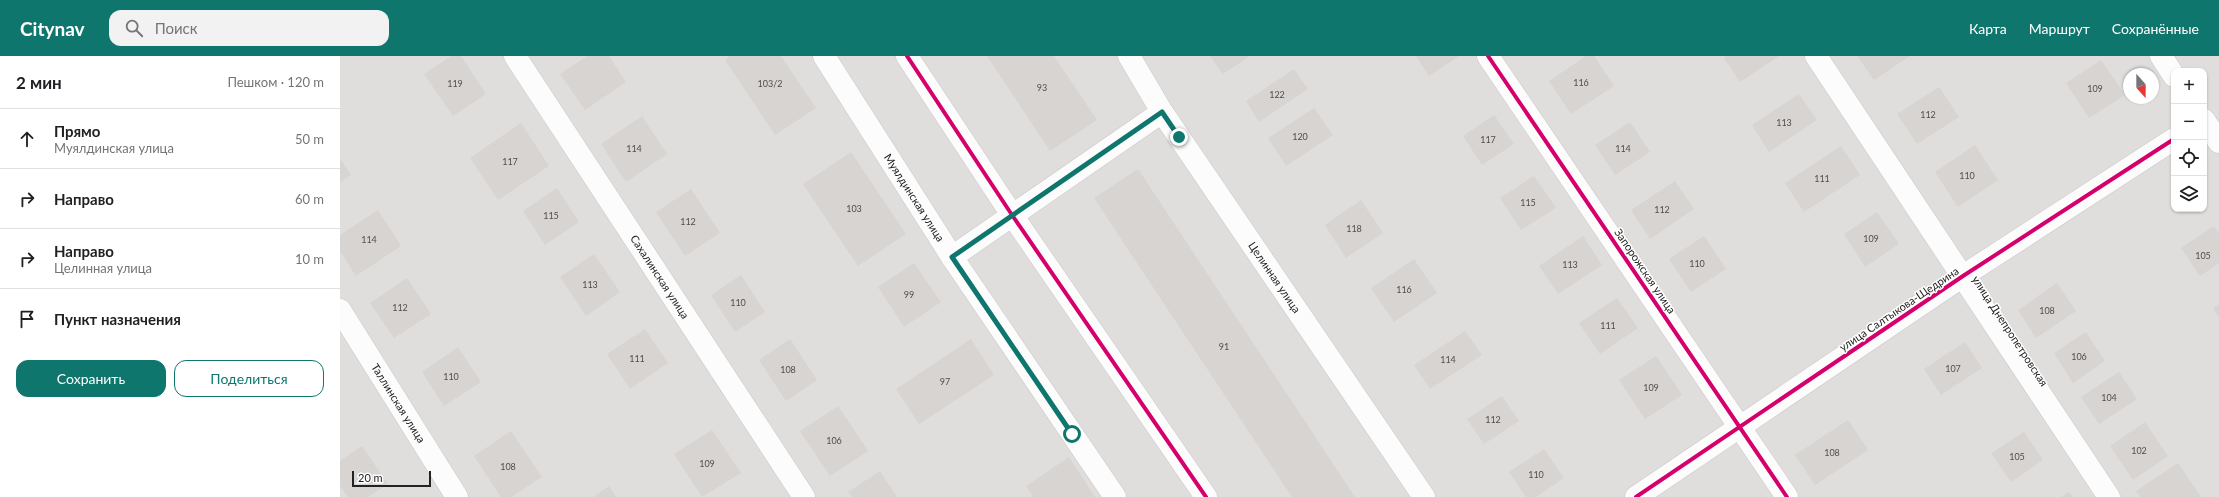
<!DOCTYPE html>
<html lang="ru">
<meta charset="utf-8">
<style>
body{margin:0;font-family:Lato,sans-serif;background:#f2f2f2;color:#202124}
.controls{position:absolute;right:12px;top:12px;display:grid;overflow:hidden;border-radius:8px;box-shadow:0 1px 3px #0004}
.controls button{width:36px;height:36px;display:grid;place-items:center;padding:0;border:0;border-bottom:1px solid #e0e0e0;background:#fff;color:#202124;font:20px sans-serif}
.compass{position:absolute;left:1783px;top:12px;width:36px;height:36px;border-radius:50%;background:#fff;box-shadow:0 1px 3px #0004;rotate:159deg}
.scale{position:absolute;left:12px;bottom:10px;width:79px;box-sizing:border-box;padding-left:4px;border:2px solid #222;border-top:0;font-size:11px;line-height:14px;white-space:nowrap;color:#222;-webkit-text-stroke:3px #fff;paint-order:stroke}
.stop{position:absolute;width:12px;height:12px;margin:-9px;border:3px solid #0f766e;border-radius:50%;background:#fff}
.stop.end{background:#0f766e;border-color:#fff;box-shadow:0 1px 4px #0008}
.list{margin:0;padding:0;list-style:none}
h2{display:flex;justify-content:space-between;align-items:center;height:52px;margin:0;padding:0 16px;font-size:17px}
h2 small{font-size:13px;font-weight:400;color:#757577}
.list li{display:grid;grid-template-columns:26px 1fr auto;gap:12px;align-items:center;box-sizing:border-box;height:60px;padding:0 16px;border-top:1px solid #e0e0e0}
.list b{display:block;font-size:15px;white-space:nowrap}
.list p{margin:0;font-size:13px;white-space:nowrap;color:#757577}
.list em{font-size:13px;font-style:normal;color:#757577}
.actions{display:flex;gap:8px;padding:12px 16px}
.actions a{flex:1;padding:9px 0;border:1px solid #0f766e;border-radius:12px;text-align:center;font-size:14px;color:#0f766e}
.actions .main{background:#0f766e;color:#fff}
.icon{flex:none;width:22px;height:22px;fill:none;stroke:currentColor;stroke-width:2;stroke-linecap:round;stroke-linejoin:round}
.map{position:relative;flex:none;width:1879px;height:441px;overflow:hidden}
header{display:flex;align-items:center;gap:24px;box-sizing:border-box;height:56px;padding:0 20px;background:#0f766e;color:#fff}
header strong{font-size:19px}
nav{display:flex;gap:22px;margin-inline-start:auto;font-size:14px}
.search{width:280px;height:36px;background:#f2f2f2;display:flex;align-items:center;gap:10px;box-sizing:border-box;padding:0 14px;border-radius:12px;color:#757577;font-size:15px}
main{display:flex}
aside{flex:1;background:#fff}
.map>svg:first-child{display:block}
.residential{fill:#dfdedc;fill-rule:evenodd}
.building{fill:#d7d4d2}
.lines{fill:none;stroke-linecap:round;stroke-linejoin:round}
.minor-casing{stroke:#c9c8c7;stroke-width:23}
.minor{stroke:#fdfcfc;stroke-width:22}
.cycleway-casing{stroke:#fff;stroke-width:6}
.cycleway{stroke:#d6006c;stroke-width:4}
.route{stroke:#0f766e;stroke-width:5}
.labels{text-anchor:middle;stroke-width:3;stroke-linejoin:round;paint-order:stroke}
.number-label{font-size:9px;fill:#4f4e4e}
.street-label{font-size:11px;fill:#222;stroke:#fff}
</style>
<header>
<strong>Citynav</strong>
<div class="search"><svg class="icon" aria-label="search" viewBox="0 0 24 24"><circle cx="10" cy="10" r="6"/><path d="M15 15l6 6"/></svg>Поиск</div>
<nav><a>Карта</a><a>Маршрут</a><a>Сохранённые</a></nav>
</header>
<main>
<aside>
<h2>2 мин<small>Пешком · 120 m</small></h2>
<ul class="list">
<li><svg class="icon" aria-label="ahead" viewBox="0 0 24 24"><path d="M12 20V5M6 11l6-6 6 6"/></svg><div><b>Прямо</b><p>Муялдинская улица</p></div><em>50 m</em></li>
<li><svg class="icon" aria-label="right" viewBox="0 0 24 24"><path d="M7 20v-9h11M14 6l5 5-5 5"/></svg><div><b>Направо</b></div><em>60 m</em></li>
<li><svg class="icon" aria-label="right" viewBox="0 0 24 24"><path d="M7 20v-9h11M14 6l5 5-5 5"/></svg><div><b>Направо</b><p>Целинная улица</p></div><em>10 m</em></li>
<li><svg class="icon" aria-label="arrive" viewBox="0 0 24 24"><path d="M6 21V4h12l-3 4 3 4H6"/></svg><div><b>Пункт назначения</b></div></li>
</ul>
<div class="actions"><a class="main">Сохранить</a><a>Поделиться</a></div>
</aside>
<div class="map">
<svg width="1879" height="441" viewBox="0 0 1879 441">
<rect width="100%" height="100%" fill="#f0eeeb"/>
<!-- residential -->
<path class="residential" d="M0,0H1879V441H0ZM1834,15H1864V153H1834ZM1789,18H1813V42H1789Z"/>
<!-- building -->
<path class="building" d="M111,0H121L146,38L113,60L84,18Z
M247,0H269L286,26L245,54L220,18Z
M390,0H441L476,52L435,79L385,4Z
M647,0H714L757,64L710,95Z
M870,0H910L883,18Z
M1076,0H1119L1089,20Z
M1246,0H1254L1274,30L1231,58L1209,25Z
M1386,0H1439L1400,26L1384,2Z
M1517,0H1570L1534,24Z
M1761,4L1785,39L1749,62L1726,27Z
M954,13L968,33L919,66L906,45Z
M1599,31L1619,61L1577,88L1557,58Z
M1459,38L1477,64L1429,96L1412,69Z
M974,52L993,79L946,110L928,82Z
M1154,59L1174,88L1142,109L1123,80Z
M302,60L327,98L286,126L261,88Z
M1290,66L1310,96L1275,119L1255,89Z
M181,67L209,110L158,144L130,102Z
M1635,89L1658,124L1618,151L1595,116Z
M1501,90L1520,119L1464,156L1445,127Z
M511,96L566,178L518,210L463,128Z
M0,102L11,119L0,126Z
M798,113L1015,441H952L754,142Z
M1194,120L1216,152L1181,174L1160,142Z
M1335,125L1354,153L1310,183L1291,154Z
M217,132L239,166L205,189L183,155Z
M351,133L380,177L345,200L316,156Z
M1021,144L1043,177L1006,202L985,169Z
M38,154L61,190L16,220L0,195V179Z
M1537,156L1559,188L1525,211L1504,178Z
M1874,170L1879,178V207L1860,220L1841,192Z
M1243,180L1262,209L1218,238L1199,210Z
M1364,180L1386,213L1351,236L1329,203Z
M254,198L280,236L246,260L220,221Z
M1074,203L1097,237L1054,266L1031,232Z
M574,207L601,246L564,271L538,231Z
M401,219L425,256L395,276L371,239Z
M67,222L91,258L54,282L30,247Z
M1717,227L1736,255L1696,282L1678,254Z
M1277,242L1298,272L1260,298L1239,267Z
M1879,248V261L1873,252Z
M305,273L328,307L290,333L267,298Z
M1125,275L1142,299L1090,333L1074,309Z
M1746,276L1765,305L1733,327L1714,297Z
M450,283L477,324L446,345L419,304Z
M631,283L654,319L579,368L556,333Z
M1625,286L1642,312L1601,339L1584,313Z
M118,291L141,326L104,350L82,316Z
M1316,300L1342,339L1305,363L1279,324Z
M1779,316L1797,343L1759,368L1741,341Z
M1162,340L1179,365L1144,388L1127,363Z
M498,350L528,395L490,420L460,375Z
M1508,364L1528,394L1475,429L1455,399Z
M1805,366L1828,400L1793,424L1770,390Z
M372,374L401,417L362,441L334,398Z
M171,375L202,421L171,441H161L134,400Z
M1684,376L1703,404L1671,426L1651,397Z
M22,390L48,428L28,441H8L0,430V405Z
M1204,393L1224,422L1196,441H1186L1169,416Z
M729,401L755,441H693L686,430Z
M1838,407L1861,441H1800L1796,435Z
M540,415L557,441H512L508,436Z
M269,430L276,441H253Z
M1729,436L1733,441H1721Z"/>
<g class="lines">
<defs>
<g id="minor">
<path id="s1" d="M175,0L464,441"/>
<path id="s2" d="M484,0L612,201L775,441"/>
<path d="M567,0L672,159L866,441"/>
<path id="s3" d="M789,0L822,56L1084,441"/>
<path d="M1148,0L1447,441"/>
<path d="M1476,0L1769,441"/>
<path d="M1821,0L1834,20"/>
<path d="M1864,64L1879,86"/>
<path d="M612,201L822,56"/>
<path id="s4" d="M0,254L117,441"/>
<path d="M1296,441L1623,220L1834,83"/>
</g>
</defs>
<!-- minor casing -->
<use href="#minor" class="minor-casing"/>
<!-- minor -->
<use href="#minor" class="minor"/>
<defs>
<path id="cycleway" d="M567,0L672,159L866,441
M1148,0L1447,441
M1296,441L1623,220L1834,83"/>
</defs>
<!-- cycleway casing -->
<use href="#cycleway" class="cycleway-casing"/>
<!-- cycleway -->
<use href="#cycleway" class="cycleway"/>
</g>
<g class="lines">
<!-- route -->
<path class="route" d="M732,378L612,201L822,56L839,81"/>
</g>
<g class="labels">
<!-- number labels -->
<g class="number-label">
<text x="1241" y="30">116</text>
<text x="115" y="31">119</text>
<text x="430" y="31">103/2</text>
<text x="702" y="35">93</text>
<text x="1755" y="36">109</text>
<text x="937" y="42">122</text>
<text x="1588" y="62">112</text>
<text x="1444" y="70">113</text>
<text x="960" y="84">120</text>
<text x="1148" y="87">117</text>
<text x="294" y="96">114</text>
<text x="1283" y="96">114</text>
<text x="170" y="109">117</text>
<text x="1627" y="123">110</text>
<text x="1482" y="126">111</text>
<text x="1188" y="150">115</text>
<text x="514" y="156">103</text>
<text x="1322" y="157">112</text>
<text x="211" y="163">115</text>
<text x="348" y="169">112</text>
<text x="1014" y="176">118</text>
<text x="1531" y="186">109</text>
<text x="29" y="187">114</text>
<text x="1863" y="203">105</text>
<text x="1357" y="211">110</text>
<text x="1230" y="212">113</text>
<text x="250" y="232">113</text>
<text x="1064" y="237">116</text>
<text x="569" y="242">99</text>
<text x="398" y="250">110</text>
<text x="60" y="255">112</text>
<text x="1707" y="258">108</text>
<text x="1268" y="273">111</text>
<text x="884" y="294">91</text>
<text x="1739" y="304">106</text>
<text x="297" y="306">111</text>
<text x="1108" y="307">114</text>
<text x="1613" y="316">107</text>
<text x="448" y="317">108</text>
<text x="111" y="324">110</text>
<text x="605" y="329">97</text>
<text x="1311" y="335">109</text>
<text x="1769" y="345">104</text>
<text x="1153" y="367">112</text>
<text x="494" y="388">106</text>
<text x="1799" y="398">102</text>
<text x="1492" y="400">108</text>
<text x="1677" y="404">105</text>
<text x="367" y="411">109</text>
<text x="168" y="414">108</text>
<text x="1196" y="422">110</text>
</g>
<!-- street labels -->
<g class="street-label">
<text dy="4" stroke="none"><textPath href="#s2" startOffset="168">Муялдинская улица</textPath></text>
<text transform="translate(1305 215) rotate(56)" y="4">Запорожская улица</text>
<text dy="4" stroke="none"><textPath href="#s1" startOffset="264">Сахалинская улица</textPath></text>
<text dy="4" stroke="none"><textPath href="#s3" startOffset="265">Целинная улица</textPath></text>
<text transform="translate(1559 253) rotate(-34)" y="4">улица Салтыкова-Щедрина</text>
<text transform="translate(1670 275) rotate(57)" y="4">улица Днепропетровская</text>
<text dy="4" stroke="none"><textPath href="#s4" startOffset="110">Таллинская улица</textPath></text>
</g>
</g>
</svg>
<div class="controls">
<button>+</button>
<button>−</button>
<button><svg class="icon" aria-label="locate" viewBox="0 0 24 24"><circle cx="12" cy="12" r="6"/><path d="M12 2v4M12 18v4M2 12h4M18 12h4"/></svg></button>
<button><svg class="icon" aria-label="layers" viewBox="0 0 24 24"><path d="M12 4l9 5-9 5-9-5zM3 14l9 5 9-5"/></svg></button>
</div>
<svg class="compass" viewBox="-18 -18 36 36"><path d="M0-13l5 13h-10z" fill="#e53935"/><path d="M0 13l5-13h-10z" fill="#757577"/></svg>
<div class="scale">20 m</div>
<div class="stop" style="left:732px;top:378px"></div>
<div class="stop end" style="left:839px;top:81px"></div>
</div>
</main>
